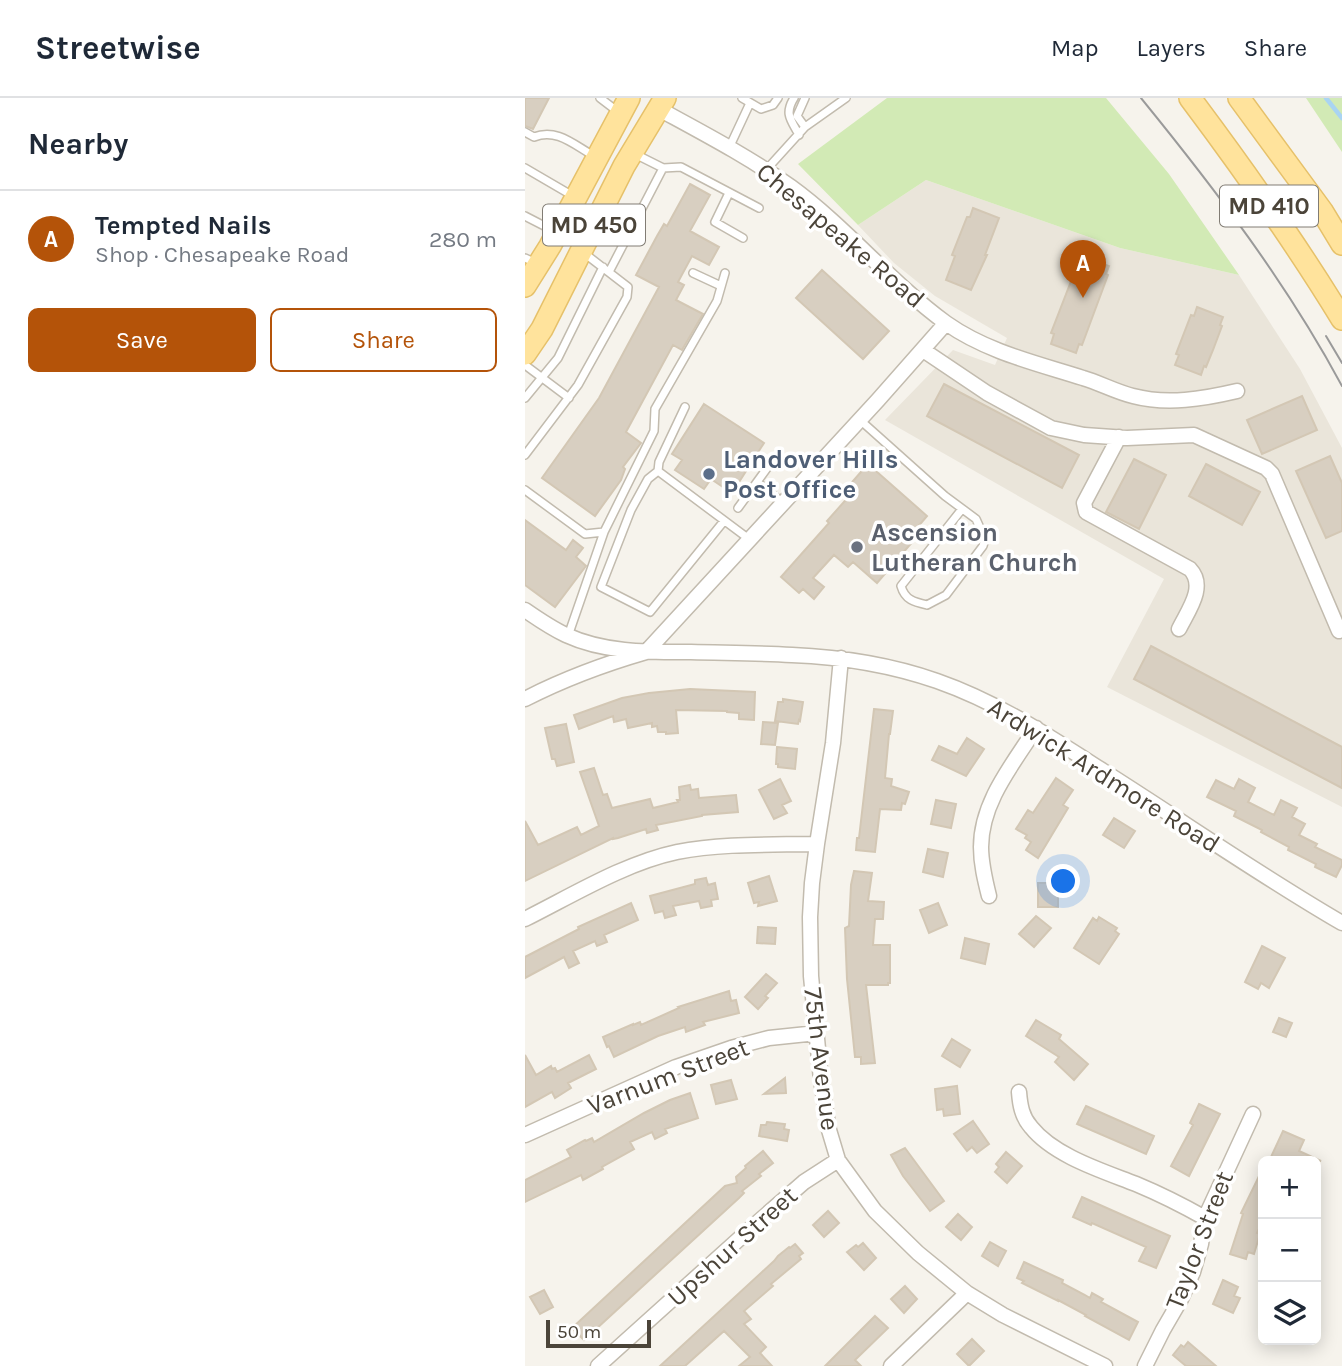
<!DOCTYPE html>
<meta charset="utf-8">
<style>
body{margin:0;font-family:Karla,sans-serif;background:#f2f2f3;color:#1f2937}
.controls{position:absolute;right:21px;bottom:21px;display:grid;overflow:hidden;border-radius:10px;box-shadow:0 4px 18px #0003}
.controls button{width:63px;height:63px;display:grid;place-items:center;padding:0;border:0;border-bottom:2px solid #e0e1e3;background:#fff;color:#1f2937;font:35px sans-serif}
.scale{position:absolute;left:21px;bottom:18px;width:105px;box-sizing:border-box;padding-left:7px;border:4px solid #4b4439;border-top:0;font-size:19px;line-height:24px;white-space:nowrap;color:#4b4439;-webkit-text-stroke:5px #fff;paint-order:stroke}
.you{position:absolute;left:539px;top:784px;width:24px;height:24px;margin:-18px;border:5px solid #fff;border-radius:50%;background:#1a73e8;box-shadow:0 0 0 10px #1a73e833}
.badge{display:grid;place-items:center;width:46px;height:46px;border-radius:50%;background:#b45309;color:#fff;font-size:23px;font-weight:700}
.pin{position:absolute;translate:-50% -58px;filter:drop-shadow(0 2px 4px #0008)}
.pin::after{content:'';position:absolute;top:37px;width:24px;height:21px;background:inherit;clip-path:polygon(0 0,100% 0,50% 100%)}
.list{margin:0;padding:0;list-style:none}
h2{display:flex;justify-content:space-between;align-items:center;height:91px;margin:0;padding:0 28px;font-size:30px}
h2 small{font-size:23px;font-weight:400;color:#747a83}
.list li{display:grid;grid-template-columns:46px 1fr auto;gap:21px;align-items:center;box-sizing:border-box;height:98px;padding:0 28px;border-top:2px solid #e0e1e3}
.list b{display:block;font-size:26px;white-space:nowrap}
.list p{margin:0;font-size:23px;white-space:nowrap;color:#747a83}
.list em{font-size:23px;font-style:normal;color:#747a83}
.actions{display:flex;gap:14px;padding:21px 28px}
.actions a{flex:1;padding:16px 0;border:2px solid #b45309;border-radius:10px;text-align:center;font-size:24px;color:#b45309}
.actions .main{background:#b45309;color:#fff}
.icon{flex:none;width:38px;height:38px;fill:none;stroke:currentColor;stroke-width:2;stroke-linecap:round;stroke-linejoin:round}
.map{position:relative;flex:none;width:817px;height:1268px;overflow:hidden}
header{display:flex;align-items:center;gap:42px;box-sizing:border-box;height:98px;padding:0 35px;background:#fff;border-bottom:2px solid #e0e1e3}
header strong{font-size:33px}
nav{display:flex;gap:38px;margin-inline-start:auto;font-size:24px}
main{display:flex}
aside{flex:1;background:#fff}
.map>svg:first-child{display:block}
.residential{fill:#eae5da}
.green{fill:#d2eab5}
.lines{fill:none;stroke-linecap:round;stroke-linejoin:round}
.stream{stroke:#a9d4f2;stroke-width:4.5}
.building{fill:#d8cfc1;stroke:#d3c7b4;stroke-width:2}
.service-casing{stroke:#c2bbae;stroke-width:10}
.minor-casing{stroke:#c2bbae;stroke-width:17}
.primary-casing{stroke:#e6c16a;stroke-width:24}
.service{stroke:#fff;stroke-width:7}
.minor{stroke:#fff;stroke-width:14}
.primary{stroke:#ffe39c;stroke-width:21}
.tram{stroke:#9a9a9a;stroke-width:2}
.service-dot{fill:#5c6f8a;stroke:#fff;stroke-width:2.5}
.worship-dot{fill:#6b7280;stroke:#fff;stroke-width:2.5}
.labels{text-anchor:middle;stroke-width:7;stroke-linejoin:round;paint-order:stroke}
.shield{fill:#fff;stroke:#817c74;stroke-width:2}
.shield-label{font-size:24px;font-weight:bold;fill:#4b4439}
.street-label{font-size:26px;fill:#4b4439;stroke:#fff}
.service-label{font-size:26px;font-weight:bold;fill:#4e5e75;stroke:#fff;text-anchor:start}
.worship-label{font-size:26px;font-weight:bold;fill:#5b616d;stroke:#fff;text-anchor:start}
</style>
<header>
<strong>Streetwise</strong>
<nav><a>Map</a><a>Layers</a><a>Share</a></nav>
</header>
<main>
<aside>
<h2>Nearby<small></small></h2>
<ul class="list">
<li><span class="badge">A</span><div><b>Tempted Nails</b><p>Shop · Chesapeake Road</p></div><em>280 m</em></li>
</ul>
<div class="actions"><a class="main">Save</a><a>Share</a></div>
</aside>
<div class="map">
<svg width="817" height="1268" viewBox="0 0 817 1268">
<rect width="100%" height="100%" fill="#f6f3ec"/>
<!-- residential -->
<path class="residential" d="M401,82L595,150L714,177L775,271L817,350V709L582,589L639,481L360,322L428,252L470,267L482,240L410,198L369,165L333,127Z"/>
<!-- green -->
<path class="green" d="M362,0H581L644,76L714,177L595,150L401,82L333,127L273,66Z
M781,0H817V54Z"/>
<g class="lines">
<!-- stream -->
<path class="stream" d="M801,0L817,20"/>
</g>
<!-- building -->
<path class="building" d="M0,0H24L8,31L0,28Z
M165,86L185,97L165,133L194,149L184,167L167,158L153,184L159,187L151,202L178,216L157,252L148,247L101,334L116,345L98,369L100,371L96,382L70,418L17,380L74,300L134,189L111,177L132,138L139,126L142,128Z
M448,110L474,120L460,157H462L446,192L421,182L430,158L427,157L442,119H445Z
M558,159L584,168L581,176L583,177L557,247L554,246L551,255L526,246L529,236L526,235L552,168L554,169Z
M297,172L364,233L338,261L271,200Z
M672,209L698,219L695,227L697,228L688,252L681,269L679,268L676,277L650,267L654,257L651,256L666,217L669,218Z
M419,286L554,357L537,390L402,318Z
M777,298L792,332L737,356L722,322Z
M179,306L239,345L207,395L186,381L179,391L150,372L157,362L147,356Z
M805,358L817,385V433L801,440L771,373Z
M609,361L641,377L614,431L581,414Z
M343,366L402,418L385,438L389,442L352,485L328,464L323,469L309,457L288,480L299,489L289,501L278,491L274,495L256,479L304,425L302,423L326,396L321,391Z
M681,366L735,394L717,427L664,398Z
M0,422L41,452L48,442L58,450L51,459L61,468L30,509L0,487Z
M626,548L817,649V690L609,581Z
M165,591L230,594L229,622L214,621V615L202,614V613L151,612L153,635L141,636V634H133L132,628L127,629V625L103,630L101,621L89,624L88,618L54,631L49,617L97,600L124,595Z
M258,601L278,604L275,623L274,622L273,626L250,623L253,604H258Z
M349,611L368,613L365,636H364L360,680L367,681L366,688L384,694L380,706L377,705L376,712L355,711L350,754L331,752L332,740H334Z
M238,624L253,625L250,647L236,646Z
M41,626L49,664L32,668L30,661H27L20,630Z
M442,640L459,651L441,678L407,662L414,648L432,656Z
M252,649L272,651L270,671L253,669V666H251Z
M69,670L78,697L82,696L87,710L125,701L128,710L153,704L152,702H155L154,689L165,687L166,692L173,691L174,700L211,697L213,714L177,717V718L131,727L133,732L122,735L121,731L93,740L88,741V740L0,783V723L13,747L52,729L56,737L74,728L55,674Z
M531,680L548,692L538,707L543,710L513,760L501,752L506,744L500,740L502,737L491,731L503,712L508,715Z
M255,681L266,703L257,707L262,715L249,721L234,692Z
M714,681L730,690L723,704L749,717L756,702L772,710L767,719L780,726L774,737L792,746L790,749L817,762V767L811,779L790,769L791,766L763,752L764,749L736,734L737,732L709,718L711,713L682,699L691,682L709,691Z
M411,702L431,706L426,730L406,726Z
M589,720L610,733L599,750L578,737Z
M403,751L423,755L418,779L398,774Z
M329,773L347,775L343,803L359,804L358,821H350L348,847H365V885H363V887H341L350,965L336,966V959H330L322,881L320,830L324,828L326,787Z
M244,778L252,803L233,808L234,804L229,805L223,785Z
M181,780L183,787L190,785L193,801L186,802L187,808L176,810L174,803L148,808L151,817L140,820L138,813L130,815L125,798L170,786V782Z
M513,785H533V809H513Z
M106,805L113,822L79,837L82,844L72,848L70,843L48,853L54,865L44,870L39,859L0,880V859L54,831L53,829Z
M413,805L422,827L404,835L395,812Z
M511,818L526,830L509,849L494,836Z
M574,819L592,830L590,833L594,836L574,866L549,850L568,820L572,823Z
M233,829L251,830L250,846L232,845Z
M440,840L464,846L460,866L436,860Z
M737,848L760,860L744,890L736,885L733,891L720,884Z
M241,876L252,885L240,898L243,900L233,911L220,899Z
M204,893L206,903L211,902L214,915L178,924L180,927L161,934L160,929L133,938L89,959L84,948L82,949L78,939L108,926V927L115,924L116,927L154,910L153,909Z
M754,920L767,925L761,939L748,934Z
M511,922L536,937L534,941L563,966L549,982L530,964L534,959L501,938Z
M427,941L445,952L435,969L417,958Z
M0,957L11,977L26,968L27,971L30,970L32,974L64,957L71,971L43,985L46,990L30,1000L27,994L0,1009Z
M260,980L261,995L239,996Z
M206,982L212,1001L191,1006L186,987Z
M432,988L435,1016L419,1018L418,1011L412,1012L410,991Z
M165,995L173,1020L140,1031L142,1035L130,1041L127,1034L105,1044L109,1051L77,1069L78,1071L58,1082L56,1077L0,1104V1082L46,1059L42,1052L60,1042L61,1043L67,1040L69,1044L119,1015L145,1002Z
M674,1006L695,1016L664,1078L646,1068L668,1027L665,1025Z
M561,1008L629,1038L621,1056L552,1026Z
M448,1023L464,1046L452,1055L447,1049L442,1053L429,1036Z
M242,1024L260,1026L259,1031L264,1032L262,1043L234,1038L236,1027H241Z
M758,1033L779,1042L774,1053L796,1063H754L746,1059Z
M380,1050L419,1103L405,1113L378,1078L366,1057Z
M238,1053L248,1065L234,1076L236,1078L217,1093L219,1095L214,1100L59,1242L47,1230L200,1088L212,1085L211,1079L221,1070L220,1068Z
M481,1054L497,1068L482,1085L470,1074L474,1069L471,1066Z
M738,1070V1122L732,1135L735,1136L729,1156L723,1154L721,1161L705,1156L718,1116L716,1115Z
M557,1099L645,1138L631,1170L614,1163L621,1149L567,1125L566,1127L548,1119Z
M303,1113L314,1125L299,1139L288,1127Z
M433,1116L447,1129L436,1142L421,1129Z
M465,1144L481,1153L473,1168L457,1158Z
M338,1145L351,1160L339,1172L322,1154L331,1147L333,1149Z
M270,1146L278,1155L274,1158L276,1161L246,1186L248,1188L219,1213L226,1221L219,1226L241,1249L235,1255L247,1268H214L225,1259L199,1233L160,1268H135L249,1163L253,1158L264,1149L265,1150Z
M499,1164L538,1182L537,1185L560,1197L565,1200L567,1195L578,1201L576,1204L613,1224L604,1242L560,1218L561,1217L533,1202V1203L497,1185L499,1183L492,1180Z
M698,1182L713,1189L709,1198L715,1200L708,1215L688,1206Z
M380,1188L392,1201L379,1215L366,1201Z
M19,1192L28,1209L15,1216L5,1199Z
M350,1218L363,1230L330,1262L336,1268H300Z
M447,1241L459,1253L444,1268L432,1256Z
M663,1244L691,1268H661L648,1257L656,1247L659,1249Z"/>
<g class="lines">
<defs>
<path id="service" d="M75,0L92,13
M217,0L236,11L248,7L253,0
M269,0C259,16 266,22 274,37
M280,0L272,18L280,29
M0,34L9,39C32,30 49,47 69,58
M204,50L225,5
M108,55L138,70L156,69L234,110
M0,70L48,98
M241,72L280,29L321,0
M204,95L190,124L218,140
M0,118L31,134
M0,160L13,166
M84,174L138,70
M168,175L196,188
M0,267L44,300
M0,300L33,260L78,169
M160,309L134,364L133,373L224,441
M335,322L420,398L451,421L460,441L458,448L421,497L402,507C389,504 380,502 376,488L437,411
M0,357L53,287L102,199L103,189L59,155
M133,373L123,381L106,412L76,489L125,514L199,423
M232,384L258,405
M0,392L60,436L79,434L129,333L130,311L192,203L200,175
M213,410L248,362
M43,538L79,434"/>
<path id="minor" d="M134,11C178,35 224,59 266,89C321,129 365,184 421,225C462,254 511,265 558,280C575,285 591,294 608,298C642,307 678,301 712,293
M398,252L462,295L526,330L559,337L602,340L669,337L741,370L747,376L814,533
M594,339L559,405L561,414L665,471C682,489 662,514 654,531
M0,512C13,521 26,530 41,537C80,555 124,554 166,554C200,555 233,555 267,557C316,559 366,567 412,583C472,604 522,637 575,671C656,722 734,777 817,825
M316,560L308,645L292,746L287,785L285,819L286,878L296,982L304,1032L313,1062L350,1113L393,1155L442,1195L478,1217L580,1268
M0,601C41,580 76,567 121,554L353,302L421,225
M464,798C460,782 456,766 456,749C456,704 488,666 511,630
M0,821C48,797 100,765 152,754C198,745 245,747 292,746
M494,994C495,1007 497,1019 506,1029C529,1058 578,1073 611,1086C635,1096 657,1107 680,1120
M0,1037L151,969L206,950L244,940L292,935
M73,1268L224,1132L279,1084L313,1062
M366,1268L442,1195
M620,1268L638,1232L656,1201L668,1174L676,1146L680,1120L728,1016"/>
<path id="primary" d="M665,0C719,72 770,144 817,221
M714,0L797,113L817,146
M0,188L25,148L104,0
M0,256L17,231L99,68L140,0"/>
</defs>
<!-- service casing -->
<use href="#service" class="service-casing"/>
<!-- minor casing -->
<use href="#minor" class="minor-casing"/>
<!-- primary casing -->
<use href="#primary" class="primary-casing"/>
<!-- service -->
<use href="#service" class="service"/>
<!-- minor -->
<use href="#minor" class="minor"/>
<!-- primary -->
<use href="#primary" class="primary"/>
<!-- tram -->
<path class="tram" d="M616,0C690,91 761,184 817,288
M801,238L817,265"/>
</g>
<!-- markers -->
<circle class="service-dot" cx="184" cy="376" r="7"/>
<circle class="worship-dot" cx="332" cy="449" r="7"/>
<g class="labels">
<!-- shield labels -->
<g class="shield">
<rect x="695" y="87.5" width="98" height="41" rx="5"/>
<rect x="18" y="106.5" width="102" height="41" rx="5"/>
</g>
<g class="shield-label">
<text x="744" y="116">MD 410</text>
<text x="69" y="135">MD 450</text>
</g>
<!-- street labels -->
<g class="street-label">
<text transform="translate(316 137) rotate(40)" y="9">Chesapeake Road</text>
<text transform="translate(579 677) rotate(32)" y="9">Ardwick Ardmore Road</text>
<text transform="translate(297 961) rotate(83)" y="9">75th Avenue</text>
<text transform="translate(143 978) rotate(-21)" y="9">Varnum Street</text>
<text transform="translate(674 1142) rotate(-69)" y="9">Taylor Street</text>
<text transform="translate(207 1148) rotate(-42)" y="9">Upshur Street</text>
</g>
<!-- service labels -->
<g class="service-label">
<text x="198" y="370">Landover Hills<tspan x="198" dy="30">Post Office</tspan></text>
</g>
<!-- worship labels -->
<g class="worship-label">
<text x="346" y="443">Ascension<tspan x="346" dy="30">Lutheran Church</tspan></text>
</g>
</g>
</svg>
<div class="controls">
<button>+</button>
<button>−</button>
<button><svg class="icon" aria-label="layers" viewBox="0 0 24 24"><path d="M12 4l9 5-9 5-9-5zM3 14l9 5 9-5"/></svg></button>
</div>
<div class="scale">50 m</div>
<div class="you"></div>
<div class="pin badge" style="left:558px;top:200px">A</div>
</div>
</main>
